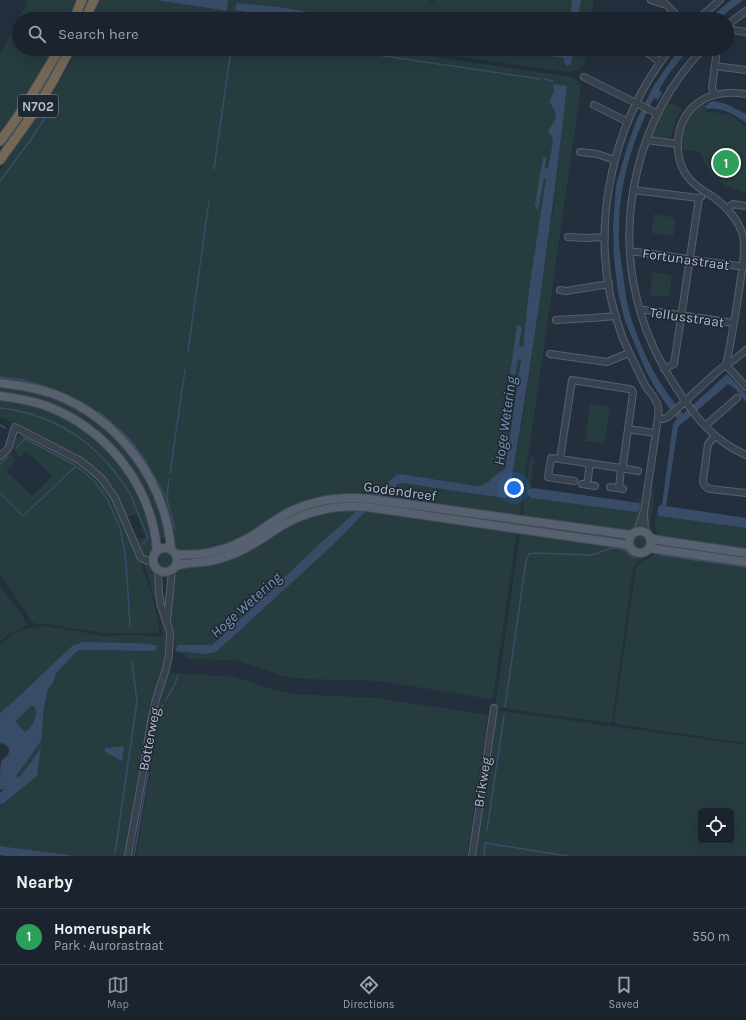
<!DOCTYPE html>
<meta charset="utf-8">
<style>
body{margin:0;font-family:Karla,sans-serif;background:#242b36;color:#f1f3f6}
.controls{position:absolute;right:12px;bottom:12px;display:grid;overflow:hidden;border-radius:6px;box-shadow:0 4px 16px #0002}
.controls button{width:36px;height:36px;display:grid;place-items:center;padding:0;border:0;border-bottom:1px solid #39404a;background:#1b232e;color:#f1f3f6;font:20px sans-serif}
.you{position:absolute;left:514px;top:488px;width:14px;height:14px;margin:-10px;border:3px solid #fff;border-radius:50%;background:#1a73e8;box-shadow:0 0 0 6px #1a73e833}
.badge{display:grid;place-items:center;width:26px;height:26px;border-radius:50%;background:#8c9099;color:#fff;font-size:13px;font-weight:700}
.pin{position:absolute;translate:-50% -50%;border:2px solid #fff;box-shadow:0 1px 4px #0006}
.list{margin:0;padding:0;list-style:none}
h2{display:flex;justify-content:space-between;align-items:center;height:52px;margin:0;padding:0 16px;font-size:17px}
h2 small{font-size:13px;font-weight:400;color:#a0a4aa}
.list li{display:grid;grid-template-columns:26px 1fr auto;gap:12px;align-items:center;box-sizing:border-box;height:56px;padding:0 16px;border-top:1px solid #39404a}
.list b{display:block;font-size:15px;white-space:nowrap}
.list p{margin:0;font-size:13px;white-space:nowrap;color:#a0a4aa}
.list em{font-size:13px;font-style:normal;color:#a0a4aa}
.icon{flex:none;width:22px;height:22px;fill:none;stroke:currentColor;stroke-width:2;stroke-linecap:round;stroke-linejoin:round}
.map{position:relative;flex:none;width:746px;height:856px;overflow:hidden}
.search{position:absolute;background:#1b232e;box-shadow:0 4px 16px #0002;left:12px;right:12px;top:12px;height:44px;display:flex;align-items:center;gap:10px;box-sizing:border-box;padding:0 14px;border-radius:22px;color:#a0a4aa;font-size:15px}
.sheet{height:108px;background:#1b232e}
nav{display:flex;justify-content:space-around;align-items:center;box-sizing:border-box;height:56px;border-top:1px solid #39404a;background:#1b232e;font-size:11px;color:#a0a4aa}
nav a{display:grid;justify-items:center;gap:2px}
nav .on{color:#8c9099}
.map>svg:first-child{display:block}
.green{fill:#263c3f;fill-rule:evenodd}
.water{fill:#394c67;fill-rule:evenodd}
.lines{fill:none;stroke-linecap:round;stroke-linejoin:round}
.stream{stroke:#394c67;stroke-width:1.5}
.minor-casing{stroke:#565f6c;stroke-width:8}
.major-casing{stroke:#414a57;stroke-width:10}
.highway-casing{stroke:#434c59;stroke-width:11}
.minor{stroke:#38414e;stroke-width:6}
.major{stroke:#56606e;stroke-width:8}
.highway{stroke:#746855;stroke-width:9}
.labels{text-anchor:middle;stroke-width:3;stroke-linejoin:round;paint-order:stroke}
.shield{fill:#1d2633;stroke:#878f9c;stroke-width:1}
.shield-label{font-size:13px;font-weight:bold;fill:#b4bcc9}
.street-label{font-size:14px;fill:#b4bcc9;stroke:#1d2633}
.water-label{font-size:15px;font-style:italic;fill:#7c92b1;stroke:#1d2633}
</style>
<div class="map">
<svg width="746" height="856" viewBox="0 0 746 856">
<rect width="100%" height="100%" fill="#242f3e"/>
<!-- green -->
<path class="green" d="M24,0H78L70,19H19V49H55L37,81L0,131V54L27,3Z
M100,0H155L227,11L228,0H429L431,3L436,0H572L570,19H394L392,16L386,19H351L279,7L237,3L235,10L291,19H92Z
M581,0H594L591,19H578Z
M77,49H381L571,77L578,81L581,87L535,409L519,519L379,499L387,491L390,493C395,488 398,483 406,483L447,489L516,488L511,482L524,410L553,209L567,86L554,91L549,102C559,116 557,117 548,131L553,140L548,169H545L546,157L544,178H547L529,290L523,347L519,346L522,327L517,326L515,347L518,359L521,360L505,469C502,471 498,473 496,475C489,480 486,486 478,486L400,474L396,475L378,491L375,493L373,497L317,501L252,535L214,550L177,551L174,547L143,464L85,408L0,381V170L44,108L58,85Z
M405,49H500L564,58L571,64L574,49H587C585,63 584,70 569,72Z
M669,103L680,107L682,109C675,119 672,129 671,141L651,137C653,130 663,107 669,103Z
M703,103L708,112H713L731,115L746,127V193L725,185L711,174L699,152L682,149C681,130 687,114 703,103Z
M654,214L676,218L673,236L651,233Z
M653,272L672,276L669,297L650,295Z
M0,384L42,392L79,408L120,440L153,489L168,538L158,539L140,485L79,421L0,395Z
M0,397L37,405L77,423L117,457L138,494L137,495L145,514L146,513L154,550C152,555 149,558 143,557L135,541L145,537L136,514L125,518L97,473L31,432L0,417Z
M590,404L610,407L604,444L585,441Z
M23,432C36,440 49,447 63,454C72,460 83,465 91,472C100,480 108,490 114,501C124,519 165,617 158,633H105L68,628L49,624H37L31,622L23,607L22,606L0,575V465L11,454L16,461L6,471L32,496L45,484L52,476L26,451L20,458C15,452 10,447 15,439C17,437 20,435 23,432Z
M532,457H534L531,481V487L533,488L528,490L639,509L640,506L638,503L639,499H644L638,525L636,528L630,533L522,516L530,459Z
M652,474L653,475L652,488L654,497L650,526L656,538L651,536L647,529V506Z
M361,508C310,553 262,600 212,645H177L176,651L216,652L333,545L368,509L517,529L516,537H514L516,538L493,698L490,699L381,681L304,679L283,676L235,660L189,659L185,657L184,654L175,652L169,617L173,576L177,569L206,563L313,513Z
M657,512L659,516L746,528V551L660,538L654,525Z
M528,524L623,537V542L527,527Z
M522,530L628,547C638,561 643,551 654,551C647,559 638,557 633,569L612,722L610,723L500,708L495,706L520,534H521Z
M632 542a8 8 0 1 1 16 0a8 8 0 1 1-16 0Z
M657,550L746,562V743L616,724L614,721L636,568C641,559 652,559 657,550Z
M157 561a8 8 0 1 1 16 0a8 8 0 1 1-16 0Z
M143,562L150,564L155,571L165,625L167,638L168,648L159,680L151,700L147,720L125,856H74L0,846V804L4,803L37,776L40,748L31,762L19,777L18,778L16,776L28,760L41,741L44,708L48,689L53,683L56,675L75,653L80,650L156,651L157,645L135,643L83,642L72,646L16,699L0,713V644L14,634L24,629L46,626L105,636L138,635L161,637L162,628L158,610Z
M0,586L19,611L27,624L23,628L9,634L0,641Z
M168,673L222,676L234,677L267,688L294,694L376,698L488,715L467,856H136L153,755L160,698L165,678Z
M31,706H34C40,716 33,726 26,732L24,731L16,722V720Z
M496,710L746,745V856H474ZM701,811H731V841H701Z"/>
<!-- water -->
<path class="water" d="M155,0H228L227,11Z
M572,0H581L578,19H570Z
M731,0H743L718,19H708Z
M237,3L279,7L351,19H291L235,10V7Z
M500,49H574L571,64L567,66L564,62V58Z
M679,49H689C678,62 667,75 659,90L662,93L658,100L654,98C633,138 619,183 619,229C618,244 621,259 623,274C625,290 627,306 632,321C637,337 646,357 654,372C662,387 672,400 683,414L727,374L746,394V402C740,396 737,387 728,384L678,427L666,506L746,518V528L659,516C657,512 657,509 660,505H662L673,424L677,419L657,391L646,371L625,321L618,293L614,258L613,226L616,186L627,147L637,119L653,87Z
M553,84L567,86C552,218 534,351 511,482L516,488L515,492L505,498L435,488L406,483L398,484L390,493L387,491L368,509L333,545L216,652L205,654L176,651L177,645H212L251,609L326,538L373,497L374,494L378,491L396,475L400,474L477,486C486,486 489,480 496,475C498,473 502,471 505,469L521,360L518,359L515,375L510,374L517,325L522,327L519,346L523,347L529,290L546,178H544L538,211L535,205L543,158L546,157L545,168L548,169L553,140L548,131C557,117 559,116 549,102L554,91Z
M714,101L726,104L746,114V123C737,115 719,106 707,109L704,105H708V103Z
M533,488L639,503C641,507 640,509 637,512L531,498L528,494V490Z
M83,642L135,643L157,645L156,651L80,650L75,653L56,674L53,683L48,689L44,708L41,741L28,760L16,776L18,777H19L31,762L41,747L37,776L4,803L0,804V793L4,789H3L0,790C0,784 0,766 1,762C3,758 8,756 9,752C10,747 5,744 1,743L0,744V713L16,699L72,646ZM31,706H34C39,715 33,727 25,732L16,722V721Z
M124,746L122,761L105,752V748Z
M0,846L68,855L74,856H6L0,855Z"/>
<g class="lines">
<!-- stream -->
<path class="stream" d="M336,49L540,79
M544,79L553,81
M214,169L231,49
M0,181L29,142L54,104
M188,351L209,201
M0,377L23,380L49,388
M65,395L92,408
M0,408C55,414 97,443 127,489C131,494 133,500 135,506C139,516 144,527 148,537L146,541L142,544
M99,412L121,431L131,441L145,460L167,499L175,529
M0,425L5,428
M24,438L73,464L85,473L95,482L107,499L113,512L120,528L124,549L126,563L130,626
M17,447L25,439
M0,464L8,456
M170,473L185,370
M0,493L23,516L76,466
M167,497L169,479
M659,555L746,567
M166,700L175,684L178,675
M505,707L526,561L529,554L535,553L590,555C601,554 613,543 624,550C628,552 630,556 634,558
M487,831L504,715
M115,854L137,701L132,662
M134,856L157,722L160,711L163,705
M484,856L485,843L568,856"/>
<defs>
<path id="minor" d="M651,0L666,5
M662,0L680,19
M698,19L720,0
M727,25L746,11
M727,29L746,32
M642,49L660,62
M703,49C637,117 614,221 640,311C648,339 661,365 677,389C696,418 714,441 746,455
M715,66L746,70
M584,77L658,114
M714,94L712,88L717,49
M746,94C725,91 705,93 690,110C683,118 679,129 678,140C677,146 678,152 679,158C684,178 695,186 712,196C725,205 739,220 743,236C746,251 742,269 740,284C736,311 732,338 726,365L746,387
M594,105L628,122
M647,140L677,144
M580,152L597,154L615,160
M633,190L699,198L701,197
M727,209L733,204L746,206
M568,237L586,238L605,237
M630,251L745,267
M560,290L566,291L609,284
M640,310H646L734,323
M556,320L592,318L616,316
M550,354L607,362L629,353
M664,369L674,364L699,198
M572,380L629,389L632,390L633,393L623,465L621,468L560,459Z
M658,418L663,419L668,417L719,370L735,359L746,350
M705,426L737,398
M628,429L655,433
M715,436L708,444L703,481C704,485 706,488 710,489L746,493
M0,456L8,449L15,427L79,460L92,470L102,479L115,498L141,558L148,561H153
M560,459L551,458L548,477L574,481
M582,484L595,486
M587,485L590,463
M610,487L623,489
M619,488L621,468L638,471
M637,531L643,513
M645,532L644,512L658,418C658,414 659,410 658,406C656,398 649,392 645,385C637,369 629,353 622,336C586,240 608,128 670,49
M167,621L172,570
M128,856L141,784L151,721L156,699L166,669L169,655L170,632L161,606L159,594L158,570
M472,856L494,708"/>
<path id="major" d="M0,383C18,385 36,388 54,394C119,419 165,480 171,549
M0,396C16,398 32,401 47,406C108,430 152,486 157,551
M629 542a11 11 0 1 1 22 0a11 11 0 1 1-22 0Z
M650,538L658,540L746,553
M153 560a12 12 0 1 1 24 0a12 12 0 1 1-24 0Z
M649,548L746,562
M176,554C205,557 234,548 258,532C268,525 278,518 289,512C314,500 342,496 370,499L631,535
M176,566C185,563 194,563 203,562C213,561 223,558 233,554C252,547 266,535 283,525C311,509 343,504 374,508L629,545"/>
<path id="highway" d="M74,19L82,0
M85,19L94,0
M0,141C23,112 41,81 59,49
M0,160L35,111L53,81L70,49"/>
</defs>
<!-- minor casing -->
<use href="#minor" class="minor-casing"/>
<!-- major casing -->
<use href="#major" class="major-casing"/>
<!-- highway casing -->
<use href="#highway" class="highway-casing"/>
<!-- minor -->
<use href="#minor" class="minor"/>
<!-- major -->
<use href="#major" class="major"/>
<!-- highway -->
<use href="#highway" class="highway"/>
</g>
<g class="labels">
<!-- shield labels -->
<rect class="shield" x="18" y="95" width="40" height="22" rx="3"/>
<g class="shield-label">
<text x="38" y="111">N702</text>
</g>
<!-- street labels -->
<g class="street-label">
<text transform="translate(686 259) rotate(8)" y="5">Fortunastraat</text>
<text transform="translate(687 317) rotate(8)" y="5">Tellusstraat</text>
<text transform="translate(400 491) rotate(8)" y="5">Godendreef</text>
<text transform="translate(149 739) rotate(-79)" y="5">Botterweg</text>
<text transform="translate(482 782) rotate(-81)" y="5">Brikweg</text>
</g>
<!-- water labels -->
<g class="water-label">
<text transform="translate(505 421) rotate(-82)" y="5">Hoge Wetering</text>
<text transform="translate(246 605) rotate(-42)" y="5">Hoge Wetering</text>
</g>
</g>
</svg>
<div class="controls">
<button><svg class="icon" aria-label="locate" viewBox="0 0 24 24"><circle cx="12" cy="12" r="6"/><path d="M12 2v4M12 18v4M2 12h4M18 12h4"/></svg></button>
</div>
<div class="you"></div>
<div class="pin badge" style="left:726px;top:163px;background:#2e9e5b">1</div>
<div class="search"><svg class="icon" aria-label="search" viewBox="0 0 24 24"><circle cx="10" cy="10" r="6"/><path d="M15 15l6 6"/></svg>Search here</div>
</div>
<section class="sheet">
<h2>Nearby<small></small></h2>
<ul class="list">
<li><span class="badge" style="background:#2e9e5b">1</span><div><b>Homeruspark</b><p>Park · Aurorastraat</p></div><em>550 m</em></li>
</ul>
</section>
<nav>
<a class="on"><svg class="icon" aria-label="map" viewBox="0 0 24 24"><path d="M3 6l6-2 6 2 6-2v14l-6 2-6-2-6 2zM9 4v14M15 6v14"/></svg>Map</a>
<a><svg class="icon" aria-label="directions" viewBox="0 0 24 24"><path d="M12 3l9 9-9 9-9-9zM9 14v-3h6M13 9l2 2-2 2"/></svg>Directions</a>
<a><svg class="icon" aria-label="saved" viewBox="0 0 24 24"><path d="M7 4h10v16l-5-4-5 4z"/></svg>Saved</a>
</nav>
